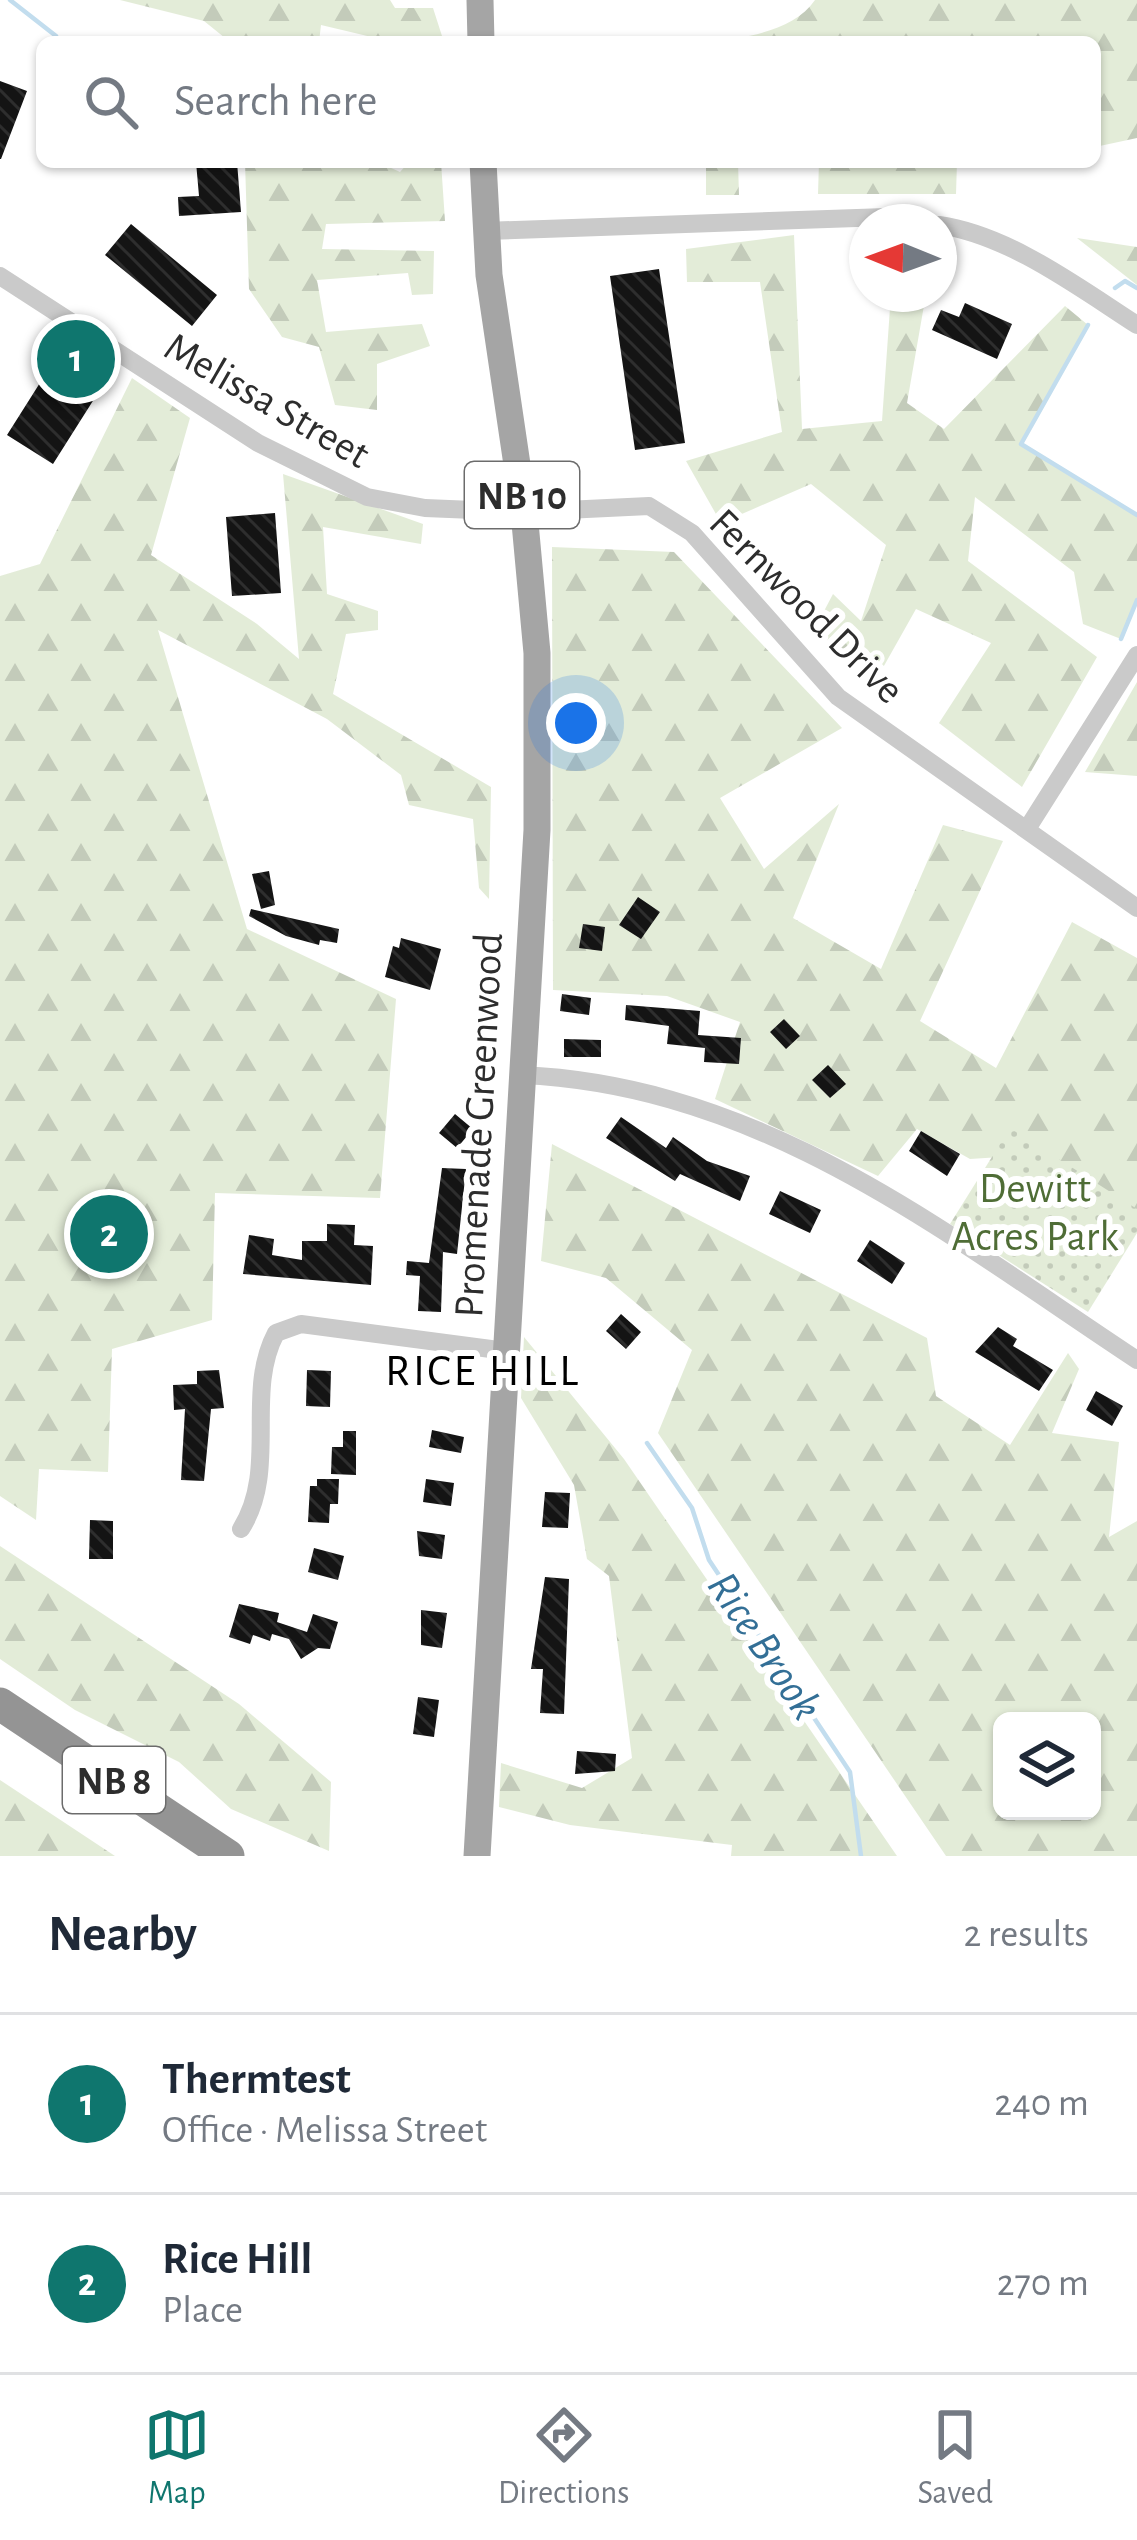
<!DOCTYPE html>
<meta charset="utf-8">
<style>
body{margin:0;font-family:"Alegreya Sans",sans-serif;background:#f6f6f7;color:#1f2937}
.controls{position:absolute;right:36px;bottom:36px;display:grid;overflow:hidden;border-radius:18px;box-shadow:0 3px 9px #0004}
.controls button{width:108px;height:108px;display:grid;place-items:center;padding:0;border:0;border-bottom:3px solid #e0e1e3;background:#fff;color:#1f2937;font:60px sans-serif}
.compass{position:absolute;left:849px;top:204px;width:108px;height:108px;border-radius:50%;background:#fff;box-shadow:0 3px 9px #0004;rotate:271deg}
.you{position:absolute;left:576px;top:723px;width:42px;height:42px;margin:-30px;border:9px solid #fff;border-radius:50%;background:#1a73e8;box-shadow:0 0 0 18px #1a73e833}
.badge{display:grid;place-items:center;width:78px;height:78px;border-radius:50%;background:#0f766e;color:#fff;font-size:39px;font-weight:700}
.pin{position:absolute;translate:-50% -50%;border:6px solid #fff;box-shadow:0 3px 12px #0006}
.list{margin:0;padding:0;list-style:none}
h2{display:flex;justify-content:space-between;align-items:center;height:156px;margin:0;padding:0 48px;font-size:51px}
h2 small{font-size:39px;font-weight:400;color:#747a83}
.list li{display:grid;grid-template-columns:78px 1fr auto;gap:36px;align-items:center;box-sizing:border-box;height:180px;padding:0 48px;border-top:3px solid #e0e1e3}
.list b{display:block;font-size:45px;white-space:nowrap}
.list p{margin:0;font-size:39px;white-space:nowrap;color:#747a83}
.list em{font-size:39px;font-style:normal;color:#747a83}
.icon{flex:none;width:66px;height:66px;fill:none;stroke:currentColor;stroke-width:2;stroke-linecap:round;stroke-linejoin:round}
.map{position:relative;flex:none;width:1137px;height:1856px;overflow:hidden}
.search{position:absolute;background:#fff;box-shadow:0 3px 9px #0004;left:36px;right:36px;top:36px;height:132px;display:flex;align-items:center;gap:30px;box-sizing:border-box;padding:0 42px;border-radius:18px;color:#747a83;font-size:45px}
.sheet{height:516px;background:#fff}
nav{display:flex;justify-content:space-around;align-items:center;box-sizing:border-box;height:168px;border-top:3px solid #e0e1e3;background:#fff;font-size:33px;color:#747a83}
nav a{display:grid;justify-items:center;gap:6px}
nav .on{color:#0f766e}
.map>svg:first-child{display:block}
.forest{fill:url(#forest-firs);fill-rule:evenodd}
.park{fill:url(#park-dots)}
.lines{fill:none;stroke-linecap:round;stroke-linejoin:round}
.stream{stroke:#c2ddee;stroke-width:4.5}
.building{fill:url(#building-back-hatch)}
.street{stroke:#cacaca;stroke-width:18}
.primary{stroke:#a5a5a5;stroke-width:27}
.highway{stroke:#949494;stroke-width:33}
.labels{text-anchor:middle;stroke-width:12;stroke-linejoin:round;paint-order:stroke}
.shield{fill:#fff;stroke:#6c6c6c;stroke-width:3}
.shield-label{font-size:39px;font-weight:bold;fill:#2d2d2d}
.street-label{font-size:42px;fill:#2d2d2d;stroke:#fff}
.park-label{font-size:42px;fill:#4f6d36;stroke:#fff}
.neighbourhood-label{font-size:45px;letter-spacing:3px;fill:#000;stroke:#fff}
.water-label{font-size:45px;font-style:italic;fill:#336f96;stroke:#fff}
</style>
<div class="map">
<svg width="1137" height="1856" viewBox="0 0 1137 1856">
<defs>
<pattern id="forest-firs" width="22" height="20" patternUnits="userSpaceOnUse" patternTransform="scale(3)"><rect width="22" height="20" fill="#e3ecd8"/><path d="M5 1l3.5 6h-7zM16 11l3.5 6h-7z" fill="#c3cbba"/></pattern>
<pattern id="park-dots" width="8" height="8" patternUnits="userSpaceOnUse" patternTransform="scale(3)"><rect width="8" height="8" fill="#e3ecd8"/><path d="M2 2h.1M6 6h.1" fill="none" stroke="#c3cbba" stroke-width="1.8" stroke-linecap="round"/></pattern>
<pattern id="building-back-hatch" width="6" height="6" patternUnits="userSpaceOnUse" patternTransform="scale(3)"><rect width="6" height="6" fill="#141414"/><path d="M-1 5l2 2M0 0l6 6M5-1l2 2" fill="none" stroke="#2e2e2e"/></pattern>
</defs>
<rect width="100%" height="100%" fill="#fff"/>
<!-- forest -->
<path class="forest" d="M120,0H390L395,8H433L442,36L380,39L321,25L319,42H230L204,21Z
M815,0H1137V138L1095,147V42H709C745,38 794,31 815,0Z
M245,162H378L400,172L409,162H441L445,221L326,224L322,249L434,251L433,294L412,295L408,273L317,280L326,332L422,324L430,346L377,364V410L335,405L319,347L282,337L249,289Z
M706,162H738L739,195H706Z
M819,162H957L956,194H818Z
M794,235L802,429L882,421L891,294H926L907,403L944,429L1065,306L1088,325L1021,443L1137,515V600L1121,639L1083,624L1074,572L975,497L968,561L1097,657L1022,787L939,723L991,643L916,609L876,680L814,630L833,594L861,621L886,545L811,484L721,523L686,461L782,432L760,282H687L686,249Z
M1077,238L1137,247V285Z
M132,378L190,418L151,555L257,624L299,659L283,474L423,524L421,544L323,527L327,594L378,611V630L346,634L333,694L491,787L489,899L479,888L473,819L409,805L401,775L327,719L158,630L247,929L396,999L380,1198L215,1193L212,1320L112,1349L108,1472L39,1469L36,1520L0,1496V576L40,564Z
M552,547L674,552L842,728L720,798L764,869L839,804L793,918L881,969L943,825L1003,841L920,1021L996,1068L1072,922L1137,958V1231L1016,1156L970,1159L917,1129L878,1176L715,1099L740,1022L667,996L553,990Z
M1137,682V776L1085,772Z
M552,1144L927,1338L936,1396L1010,1445L1068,1353L1079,1369L1052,1433L1119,1442L1109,1537L1137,1521V1856H946L658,1433L692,1350L606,1278L541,1261ZM1002,1721H1092V1811H1002Z
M524,1337L624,1459L897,1856H731L732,1845L570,1825L499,1807L501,1763L582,1788L632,1758L609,1576L587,1559L574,1485L521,1398Z
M0,1546L239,1704L331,1782L329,1851L231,1809L179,1762L75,1710L0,1659Z
M0,1780L115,1856H0Z"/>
<!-- park -->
<path class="park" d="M1010,1128L1137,1209V1233L1088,1312L950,1224Z"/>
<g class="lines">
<!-- stream -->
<path class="stream" d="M10,0L56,36
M1115,288L1125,281L1137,288
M1088,325L1021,444L1137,515
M1121,639L1137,600
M647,1443L692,1508L709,1560L850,1772L861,1856"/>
</g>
<!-- building -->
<path class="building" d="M0,81L27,91L1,159H0Z
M196,162H237L241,212L179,216L178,197L199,196Z
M131,224L217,295L192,326L105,255Z
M659,269L685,443L635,450L610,276Z
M965,303L1012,324L997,359L932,330L941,310L959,317Z
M50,367L96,396L53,464L7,435Z
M275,513L281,593L232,596L226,517Z
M269,871L275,905L261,909L252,874Z
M638,897L660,912L641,939L619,925Z
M251,909L339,929L337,943L320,940L319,945L286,936L249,916Z
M583,924L605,927L602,951L579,948Z
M401,938L441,949L430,990L385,977L393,946L399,948Z
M562,994L591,998L589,1015L560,1011Z
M626,1005L700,1011L698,1035L741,1038L739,1064L704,1062L705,1048L667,1044L669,1026L625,1020Z
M784,1019L800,1036L786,1049L770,1032Z
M564,1039L601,1040V1057H564Z
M828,1065L846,1084L830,1098L812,1080Z
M455,1114L473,1129L457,1148L439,1133Z
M621,1117L666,1148L673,1137L707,1161L750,1176L740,1201L680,1174L675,1181L606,1138Z
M921,1131L960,1154L947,1176L909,1151Z
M442,1168L466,1169L457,1254L443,1252L441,1312L418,1311L420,1276L406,1275L407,1261L429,1263Z
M780,1191L821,1210L810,1233L769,1214Z
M327,1224L355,1225L354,1245L373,1246L371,1285L243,1274L249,1235L274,1239L272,1255L302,1260V1241H327Z
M870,1240L905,1263L892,1284L857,1261Z
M621,1314L641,1332L626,1349L606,1331Z
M998,1327L1017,1339L1013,1346L1053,1370L1039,1391L975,1352Z
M219,1370L224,1408L211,1409L204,1481L181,1480L185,1409L174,1410L173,1385L197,1384V1371Z
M307,1370L331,1371L330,1407L306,1406Z
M1096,1391L1123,1406L1112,1426L1086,1410Z
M432,1430L464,1437L461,1453L429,1447Z
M343,1431H356V1475L331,1474L332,1447H343Z
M317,1479H339L338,1504H330L329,1523L308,1522L310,1486H317Z
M426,1479L454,1483L451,1506L423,1502Z
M545,1492L570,1493L568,1528L542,1527Z
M90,1520L113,1521V1559H89Z
M417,1531L445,1535L442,1559L419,1556Z
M314,1548L344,1556L338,1580L308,1572Z
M545,1577L569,1579L564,1714L540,1713L543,1669H531Z
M239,1604L279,1613L277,1622L307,1632L313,1614L338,1622L330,1649L318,1648L301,1659L289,1639L272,1634L270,1641L253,1635L250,1644L229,1637Z
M421,1610L447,1613L442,1648L421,1645Z
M418,1697L439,1700L434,1737L413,1734Z
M577,1751L616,1754L615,1771L575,1774Z"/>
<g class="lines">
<!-- street -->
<path class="street" d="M939,225C1009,235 1078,287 1137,325
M485,231L886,217L920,222
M0,276L258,443L367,497L425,508L524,512L649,506L692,533L838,697L1137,908
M1027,829L1137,655
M522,1075C763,1086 943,1232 1137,1360
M241,1529C279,1469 244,1393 276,1333L301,1324L506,1351"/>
<!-- primary -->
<path class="primary" d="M480,0L481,42
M477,1856L537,830V653L524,512L489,275L483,162"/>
<!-- highway -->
<path class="highway" d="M0,1704L228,1856"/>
</g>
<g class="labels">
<!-- shield labels -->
<g class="shield">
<rect x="465" y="462" width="114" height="66" rx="9"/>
<rect x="63" y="1747" width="102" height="66" rx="9"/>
</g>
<g class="shield-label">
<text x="522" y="509">NB 10</text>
<text x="114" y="1794">NB 8</text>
</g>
<!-- street labels -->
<g class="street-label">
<text transform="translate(268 399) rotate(30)" y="15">Melissa Street</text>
<text transform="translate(808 605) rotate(45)" y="15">Fernwood Drive</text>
<text transform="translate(477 1125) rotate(-87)" y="15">Promenade Greenwood</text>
</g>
<!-- park labels -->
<g class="park-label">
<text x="1035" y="1202">Dewitt<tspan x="1035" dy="48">Acres Park</tspan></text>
</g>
<!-- neighbourhood labels -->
<g class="neighbourhood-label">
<text x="483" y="1385">RICE HILL</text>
</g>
<!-- water labels -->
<g class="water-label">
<text transform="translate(766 1645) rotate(56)" y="16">Rice Brook</text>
</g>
</g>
</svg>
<div class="controls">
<button><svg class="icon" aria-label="layers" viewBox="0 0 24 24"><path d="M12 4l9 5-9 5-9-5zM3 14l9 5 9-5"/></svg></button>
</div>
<svg class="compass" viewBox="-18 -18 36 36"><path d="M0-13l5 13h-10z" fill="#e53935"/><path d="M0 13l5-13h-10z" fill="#747a83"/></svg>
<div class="you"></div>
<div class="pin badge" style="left:76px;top:359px">1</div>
<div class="pin badge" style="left:109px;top:1234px">2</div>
<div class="search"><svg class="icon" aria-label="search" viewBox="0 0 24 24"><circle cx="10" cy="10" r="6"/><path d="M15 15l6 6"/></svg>Search here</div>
</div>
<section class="sheet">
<h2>Nearby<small>2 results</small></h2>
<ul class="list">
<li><span class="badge">1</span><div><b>Thermtest</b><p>Office · Melissa Street</p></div><em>240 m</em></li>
<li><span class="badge">2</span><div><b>Rice Hill</b><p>Place</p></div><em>270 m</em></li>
</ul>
</section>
<nav>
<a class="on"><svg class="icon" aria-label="map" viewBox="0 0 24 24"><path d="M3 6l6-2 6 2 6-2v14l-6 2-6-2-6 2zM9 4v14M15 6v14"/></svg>Map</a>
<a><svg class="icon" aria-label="directions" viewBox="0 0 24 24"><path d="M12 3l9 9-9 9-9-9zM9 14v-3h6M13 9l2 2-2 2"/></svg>Directions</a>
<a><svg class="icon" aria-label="saved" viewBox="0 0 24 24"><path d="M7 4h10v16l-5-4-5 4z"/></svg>Saved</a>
</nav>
